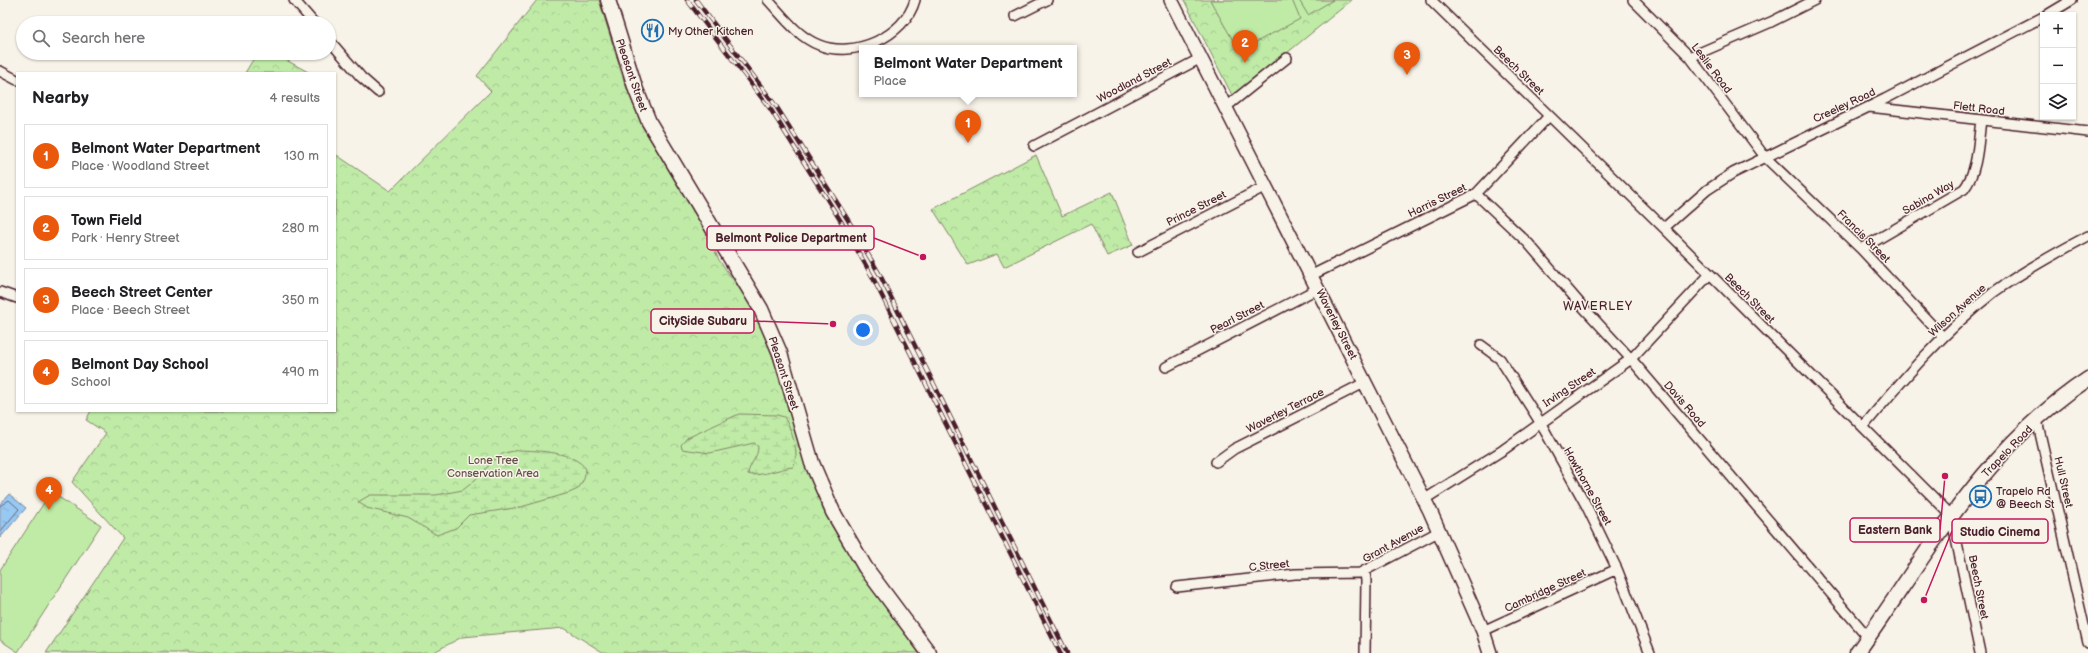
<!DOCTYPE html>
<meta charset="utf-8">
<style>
body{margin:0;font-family:"Balsamiq Sans",sans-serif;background:#f6f6f6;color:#202124}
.controls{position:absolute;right:12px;top:12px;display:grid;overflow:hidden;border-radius:0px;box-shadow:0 1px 3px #0004}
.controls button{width:36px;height:36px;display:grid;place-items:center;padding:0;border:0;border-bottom:1px solid #e0e0e0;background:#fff;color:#202124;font:20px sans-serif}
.you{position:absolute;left:863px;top:330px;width:14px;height:14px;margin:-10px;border:3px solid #fff;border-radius:50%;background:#1a73e8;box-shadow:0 0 0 6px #1a73e833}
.badge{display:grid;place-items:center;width:26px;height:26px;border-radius:50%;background:#ea580c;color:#fff;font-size:13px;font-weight:700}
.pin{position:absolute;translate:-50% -33px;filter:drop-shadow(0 1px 2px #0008)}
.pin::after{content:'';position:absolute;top:21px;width:14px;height:12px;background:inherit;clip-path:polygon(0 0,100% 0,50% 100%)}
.popup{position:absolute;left:859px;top:45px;width:218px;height:52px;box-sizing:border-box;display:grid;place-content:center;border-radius:0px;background:#fff;filter:drop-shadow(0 1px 3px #0005);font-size:13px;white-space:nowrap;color:#757577}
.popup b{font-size:15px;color:#202124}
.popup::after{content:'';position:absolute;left:50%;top:100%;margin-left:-8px;border:8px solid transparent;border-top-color:#fff}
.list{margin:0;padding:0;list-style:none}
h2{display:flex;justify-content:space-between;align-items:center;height:52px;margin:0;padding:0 16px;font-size:17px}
h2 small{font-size:13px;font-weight:400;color:#757577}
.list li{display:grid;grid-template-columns:26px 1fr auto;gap:12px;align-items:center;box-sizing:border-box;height:64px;margin:0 8px 8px;padding:0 8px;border:1px solid #e0e0e0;border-radius:0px}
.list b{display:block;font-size:15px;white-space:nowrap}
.list p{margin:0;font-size:13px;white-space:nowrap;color:#757577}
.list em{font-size:13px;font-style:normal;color:#757577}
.icon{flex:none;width:22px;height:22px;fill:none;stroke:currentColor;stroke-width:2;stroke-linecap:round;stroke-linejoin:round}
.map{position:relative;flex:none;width:2088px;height:653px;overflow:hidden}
.search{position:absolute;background:#fff;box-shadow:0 1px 3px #0004;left:16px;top:16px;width:320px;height:44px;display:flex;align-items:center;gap:10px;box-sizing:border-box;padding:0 14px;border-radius:22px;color:#757577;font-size:15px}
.panel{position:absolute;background:#fff;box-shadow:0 1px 3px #0004;left:16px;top:72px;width:320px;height:340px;border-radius:0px}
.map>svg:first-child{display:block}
.forest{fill:url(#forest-crowns);stroke:#848569}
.wetland{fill:url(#wetland-marsh);stroke:#848569}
.garden{fill:#bfeba7;stroke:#848569}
.water{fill:url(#water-ripples);stroke:#7885a3}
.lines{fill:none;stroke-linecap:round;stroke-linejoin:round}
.shore{stroke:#69637b;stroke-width:1}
.street-casing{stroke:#4a1f2b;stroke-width:12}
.secondary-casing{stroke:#4a1f2b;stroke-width:16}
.primary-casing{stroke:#4a1f2b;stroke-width:17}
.street{stroke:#f7f3e8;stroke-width:9}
.secondary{stroke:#f7f3e8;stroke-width:13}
.primary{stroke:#f7f3e8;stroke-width:14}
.rail-casing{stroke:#4a1f2b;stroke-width:4.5}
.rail{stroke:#f7f3e8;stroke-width:3;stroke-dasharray:9;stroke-linecap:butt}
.labels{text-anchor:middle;stroke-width:3;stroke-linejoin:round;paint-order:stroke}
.poi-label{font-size:11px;fill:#4a1f2b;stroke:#f7f3e8;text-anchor:start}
.street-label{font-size:11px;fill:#4a1f2b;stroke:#f7f3e8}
.park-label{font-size:11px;fill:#67524a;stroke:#f7f3e8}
.neighbourhood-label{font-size:12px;letter-spacing:1px;fill:#4a1f2b;stroke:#f7f3e8}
.leader{fill:none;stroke:#c2185b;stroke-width:1.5}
.callout-dot{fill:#c2185b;stroke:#f7f3e8;stroke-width:1.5}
.callout{fill:#f7f3e8;stroke:#c2185b;stroke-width:1.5}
.callout-label{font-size:12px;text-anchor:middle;font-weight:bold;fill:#4a1f2b}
</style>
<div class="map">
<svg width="2088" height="653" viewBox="0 0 2088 653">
<defs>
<pattern id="forest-crowns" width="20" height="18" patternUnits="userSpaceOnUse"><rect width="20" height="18" fill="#bfeba7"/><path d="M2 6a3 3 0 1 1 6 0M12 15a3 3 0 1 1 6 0" fill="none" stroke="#a6c990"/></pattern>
<pattern id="wetland-marsh" width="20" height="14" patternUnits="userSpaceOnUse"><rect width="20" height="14" fill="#bfeba7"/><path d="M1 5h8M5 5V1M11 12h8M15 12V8" fill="none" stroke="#a6c990"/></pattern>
<pattern id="water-ripples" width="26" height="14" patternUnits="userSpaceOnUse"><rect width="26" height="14" fill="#97c9f3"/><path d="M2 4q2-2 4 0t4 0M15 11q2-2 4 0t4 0" fill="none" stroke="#84acd0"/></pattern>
</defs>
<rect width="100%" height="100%" fill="#f7f3e8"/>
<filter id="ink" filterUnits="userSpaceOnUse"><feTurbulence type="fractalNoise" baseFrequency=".025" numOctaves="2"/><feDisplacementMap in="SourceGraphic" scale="8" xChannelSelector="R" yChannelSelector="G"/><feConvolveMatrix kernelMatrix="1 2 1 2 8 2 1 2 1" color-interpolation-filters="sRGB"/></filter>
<g filter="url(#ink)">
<!-- forest -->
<path class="forest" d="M537,0H599L624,81L642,126L707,234L719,260L749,302L765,336L777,369L801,453L826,516L859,571L919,653H604L564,628L462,637L432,653H46L123,538L72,482L106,433L86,420L91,411H335V154L390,191L491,91L477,76Z
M1184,0H1352L1233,97Z
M257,53H273L310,73H245Z
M1036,155L1062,216L1112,192L1133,245L1107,256L1091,224L1004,267L997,254L968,265L933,209Z"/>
<!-- wetland -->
<path class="wetland" d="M739,414L777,415L784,417C791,429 801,454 793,467C782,468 756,478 748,474C749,464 758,458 758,447L754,443L710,453L682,449L681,445L687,438Z
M519,450C539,451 573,451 586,469L584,479L578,489L569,493L521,507L469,515L456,528L437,535L408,518L367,508L358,502L370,495H436L463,490L473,482L495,459L504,453Z"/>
<!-- garden -->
<path class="garden" d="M1210,0H1292L1300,19L1239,51Z
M1299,0H1333L1308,15Z
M51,492L101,525L18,652L0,640V570Z"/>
<!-- water -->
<path class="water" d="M9,494L26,508L0,538V504Z"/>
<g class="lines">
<!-- shore -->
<path class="shore" d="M0,506L9,500L19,509L0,532"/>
<defs>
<path id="street" d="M294,0L314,23
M768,0C783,16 798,37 819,45C853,59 905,37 915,0
M1431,0L1664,228L1951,515L1980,653
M1633,0L1690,57L1765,157L1861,249L1943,337
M2047,15L2072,0
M1015,16L1047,0
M329,40L361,77L378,92
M1690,57L1771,22L1815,0
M0,71L17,80
M1226,107L1287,58
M1869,107L2088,132
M1034,146L1201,58
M1476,194L1528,243L1582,306L1631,359L1868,637
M1664,228L1707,190L1733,173L1885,99L2043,17
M1861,249L1964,189C1978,171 1978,142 1981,120
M1138,252L1266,186
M1312,275L1476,194L1549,116
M0,292L17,298
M1481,345L1500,359L1540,422L1586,505L1617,569L1650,653
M1166,367L1319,288
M2037,420L2088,643
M1863,427C1903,379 1944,331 1994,292C2023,271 2056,253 2088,236
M1216,462L1234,449L1366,382
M1425,499L1503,450L1631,359L1710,274
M1365,572L1366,581L1365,653
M1177,587L1295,574L1360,573L1440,531
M1483,631L1617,569"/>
<path id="secondary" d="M1171,0L1430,511L1483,631L1490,653"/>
<path id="primary" d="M608,0L636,90L649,122L761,309L780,353L812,463L833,512L865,567L929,653
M1857,653C1926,556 1986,446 2088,379"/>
</defs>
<!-- street casing -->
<use href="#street" class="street-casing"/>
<!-- secondary casing -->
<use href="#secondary" class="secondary-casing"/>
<!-- primary casing -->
<use href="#primary" class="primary-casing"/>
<!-- street -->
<use href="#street" class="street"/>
<!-- secondary -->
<use href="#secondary" class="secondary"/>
<!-- primary -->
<use href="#primary" class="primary"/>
<defs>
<path id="rail" d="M687,0L771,110L842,223L873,278L1060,653
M696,0L776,106L848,220L880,275L1067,653"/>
</defs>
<!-- rail casing -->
<use href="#rail" class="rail-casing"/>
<!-- rail -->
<use href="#rail" class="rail"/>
</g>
</g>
<!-- icons -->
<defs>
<symbol id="restaurant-ring" viewBox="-11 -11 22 22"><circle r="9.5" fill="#f7f3e8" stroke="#1f6fb2" stroke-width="1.5"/><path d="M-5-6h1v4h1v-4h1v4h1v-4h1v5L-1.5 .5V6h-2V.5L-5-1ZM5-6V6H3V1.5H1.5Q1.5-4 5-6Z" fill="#1f6fb2"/></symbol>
<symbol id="bus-ring" viewBox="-11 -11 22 22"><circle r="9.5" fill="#f7f3e8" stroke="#1f6fb2" stroke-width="1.5"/><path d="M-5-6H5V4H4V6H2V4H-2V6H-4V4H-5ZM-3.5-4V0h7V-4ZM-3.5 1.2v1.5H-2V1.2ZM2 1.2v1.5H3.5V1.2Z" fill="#1f6fb2"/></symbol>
</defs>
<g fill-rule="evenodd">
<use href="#restaurant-ring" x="640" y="18" width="25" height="25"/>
<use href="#bus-ring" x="1968" y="484" width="25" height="25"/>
</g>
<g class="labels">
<!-- poi labels -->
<g class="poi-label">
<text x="668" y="35">My Other Kitchen</text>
<text x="1996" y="495">Trapelo Rd<tspan x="1996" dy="13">@ Beech St</tspan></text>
</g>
<!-- street labels -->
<g class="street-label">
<text transform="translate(1712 68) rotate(53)" y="4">Leslie Road</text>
<text transform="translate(1519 70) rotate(44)" y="4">Beech Street</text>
<text transform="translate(632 75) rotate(71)" y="4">Pleasant Street</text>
<text transform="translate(1134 80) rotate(-28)" y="4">Woodland Street</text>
<text transform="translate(1844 105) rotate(-25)" y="4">Creeley Road</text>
<text transform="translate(1979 108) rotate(7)" y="4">Flett Road</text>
<text transform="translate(1928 197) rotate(-30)" y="4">Sabina Way</text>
<text transform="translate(1437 200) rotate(-26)" y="4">Harris Street</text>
<text transform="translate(1196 208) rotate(-27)" y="4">Prince Street</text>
<text transform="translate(1864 236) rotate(45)" y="4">Francis Street</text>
<text transform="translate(1750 298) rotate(45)" y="4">Beech Street</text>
<text transform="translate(1957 310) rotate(-42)" y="4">Wilson Avenue</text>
<text transform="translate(1237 317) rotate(-27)" y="4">Pearl Street</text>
<text transform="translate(1337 324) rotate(63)" y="4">Waverley Street</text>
<text transform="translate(784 373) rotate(72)" y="4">Pleasant Street</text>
<text transform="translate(1569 387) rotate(-34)" y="4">Irving Street</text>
<text transform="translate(1685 404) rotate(49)" y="4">Davis Road</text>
<text transform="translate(1285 410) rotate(-27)" y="4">Waverley Terrace</text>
<text transform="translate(2007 451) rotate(-46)" y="4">Trapelo Road</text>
<text transform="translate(2064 482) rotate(77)" y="4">Hull Street</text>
<text transform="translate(1588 486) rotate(61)" y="4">Hawthorne Street</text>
<text transform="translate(1393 543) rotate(-29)" y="4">Grant Avenue</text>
<text transform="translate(1269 565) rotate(-6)" y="4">C Street</text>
<text transform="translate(1979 587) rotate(79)" y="4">Beech Street</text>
<text transform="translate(1545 590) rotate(-25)" y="4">Cambridge Street</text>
</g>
<!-- park labels -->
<g class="park-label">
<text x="493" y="464">Lone Tree<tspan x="493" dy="13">Conservation Area</tspan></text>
</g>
<!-- neighbourhood labels -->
<g class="neighbourhood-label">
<text x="1598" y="310">WAVERLEY</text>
</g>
</g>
<!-- callouts -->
<path class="leader" d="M923 257L874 238M833 324L754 321M1945 476L1940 530M1924 600L1952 531"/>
<g class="callout-dot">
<circle cx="923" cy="257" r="4"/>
<circle cx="833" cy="324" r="4"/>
<circle cx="1945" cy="476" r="4"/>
<circle cx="1924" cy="600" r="4"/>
</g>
<g class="callout">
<rect x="707" y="226" width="167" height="24" rx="4"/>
<rect x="651" y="309" width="103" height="24" rx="4"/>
<rect x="1850" y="518" width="90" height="24" rx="4"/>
<rect x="1952" y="519" width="96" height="24" rx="4"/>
</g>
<g class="callout-label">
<text x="791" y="242">Belmont Police Department</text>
<text x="703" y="325">CitySide Subaru</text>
<text x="1895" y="534">Eastern Bank</text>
<text x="2000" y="536">Studio Cinema</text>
</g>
</svg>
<div class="controls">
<button>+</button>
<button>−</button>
<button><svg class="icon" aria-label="layers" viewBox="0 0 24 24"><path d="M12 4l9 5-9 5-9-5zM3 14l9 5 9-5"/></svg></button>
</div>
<div class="you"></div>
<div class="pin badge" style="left:968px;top:143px">1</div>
<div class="popup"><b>Belmont Water Department</b>Place</div>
<div class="pin badge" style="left:1245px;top:63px">2</div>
<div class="pin badge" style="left:1407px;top:75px">3</div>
<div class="pin badge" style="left:49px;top:510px">4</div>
<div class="search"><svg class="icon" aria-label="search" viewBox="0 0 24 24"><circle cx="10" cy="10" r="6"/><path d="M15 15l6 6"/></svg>Search here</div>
<section class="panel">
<h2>Nearby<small>4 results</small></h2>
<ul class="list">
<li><span class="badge">1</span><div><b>Belmont Water Department</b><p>Place · Woodland Street</p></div><em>130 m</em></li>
<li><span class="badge">2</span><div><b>Town Field</b><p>Park · Henry Street</p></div><em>280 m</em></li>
<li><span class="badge">3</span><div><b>Beech Street Center</b><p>Place · Beech Street</p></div><em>350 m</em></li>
<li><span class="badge">4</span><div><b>Belmont Day School</b><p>School</p></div><em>490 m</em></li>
</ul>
</section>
</div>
